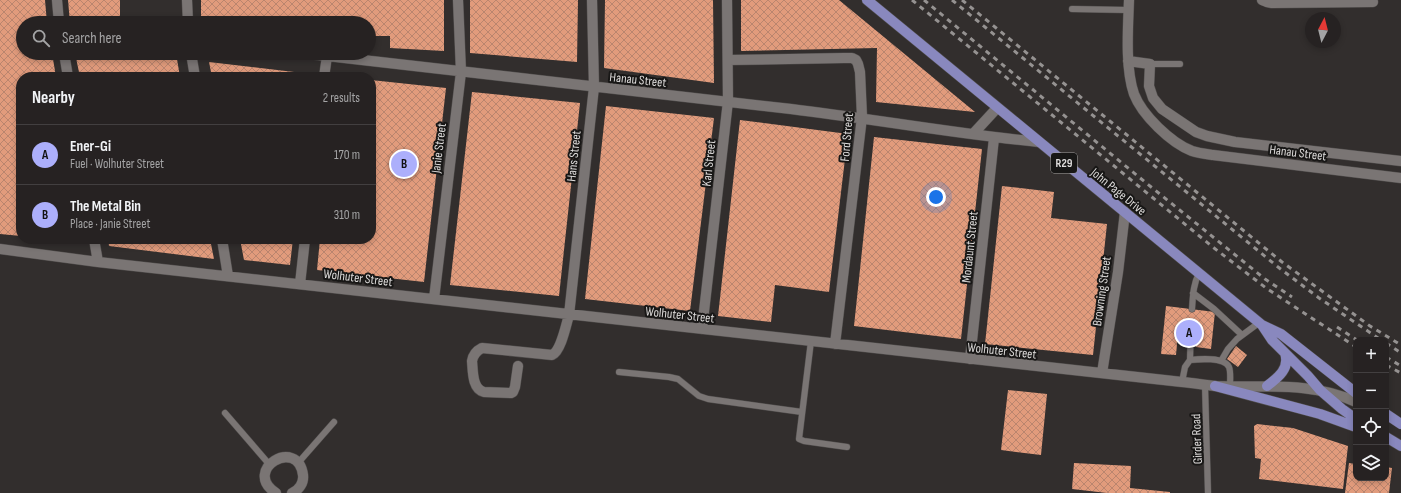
<!DOCTYPE html>
<meta charset="utf-8">
<style>
body{margin:0;font-family:"Sofia Sans Condensed",sans-serif;background:#322f2f;color:#f1f3f6}
.controls{position:absolute;right:12px;bottom:12px;display:grid;overflow:hidden;border-radius:8px;box-shadow:0 2px 6px #0003}
.controls button{width:36px;height:36px;display:grid;place-items:center;padding:0;border:0;border-bottom:1px solid #423f40;background:#262222;color:#f1f3f6;font:20px sans-serif}
.compass{position:absolute;left:1305px;top:12px;width:36px;height:36px;border-radius:50%;background:#262222;box-shadow:0 2px 6px #0003;rotate:7deg}
.you{position:absolute;left:936px;top:197px;width:14px;height:14px;margin:-10px;border:3px solid #fff;border-radius:50%;background:#1a73e8;box-shadow:0 0 0 6px #1a73e833}
.badge{display:grid;place-items:center;width:26px;height:26px;border-radius:50%;background:#acaffb;color:#111;font-size:13px;font-weight:700}
.pin{position:absolute;translate:-50% -50%;border:2px solid #fff;box-shadow:0 1px 4px #0006}
.list{margin:0;padding:0;list-style:none}
h2{display:flex;justify-content:space-between;align-items:center;height:52px;margin:0;padding:0 16px;font-size:17px}
h2 small{font-size:13px;font-weight:400;color:#a4a4a5}
.list li{display:grid;grid-template-columns:26px 1fr auto;gap:12px;align-items:center;box-sizing:border-box;height:60px;padding:0 16px;border-top:1px solid #423f40}
.list b{display:block;font-size:15px;white-space:nowrap}
.list p{margin:0;font-size:13px;white-space:nowrap;color:#a4a4a5}
.list em{font-size:13px;font-style:normal;color:#a4a4a5}
.icon{flex:none;width:22px;height:22px;fill:none;stroke:currentColor;stroke-width:2;stroke-linecap:round;stroke-linejoin:round}
.map{position:relative;flex:none;width:1401px;height:493px;overflow:hidden}
.search{position:absolute;background:#262222;box-shadow:0 2px 6px #0003;left:16px;top:16px;width:360px;height:44px;display:flex;align-items:center;gap:10px;box-sizing:border-box;padding:0 14px;border-radius:22px;color:#a4a4a5;font-size:15px}
.panel{position:absolute;background:#262222;box-shadow:0 2px 6px #0003;left:16px;top:72px;width:360px;height:172px;border-radius:16px}
.map>svg:first-child{display:block}
.building{fill:url(#building-cross-hatch)}
.lines{fill:none;stroke-linecap:round;stroke-linejoin:round}
.service-casing{stroke:#504d4c;stroke-width:7}
.minor-casing{stroke:#504d4c;stroke-width:11}
.primary-casing{stroke:#504d4c;stroke-width:11}
.service{stroke:#7a7574;stroke-width:6}
.minor{stroke:#7a7574;stroke-width:10}
.primary{stroke:#8988be;stroke-width:10}
.rail{stroke:#959291;stroke-width:3;stroke-dasharray:5 5;stroke-linecap:butt}
.labels{text-anchor:middle;stroke-width:4;stroke-linejoin:round;paint-order:stroke}
.shield{fill:#181716;stroke:#a3a1a0;stroke-width:1}
.shield-label{font-size:12px;font-weight:bold;fill:#dedcdb}
.street-label{font-size:13px;fill:#dedcdb;stroke:#181716}
</style>
<div class="map">
<svg width="1401" height="493" viewBox="0 0 1401 493">
<defs>
<pattern id="building-cross-hatch" width="8" height="8" patternUnits="userSpaceOnUse"><rect width="8" height="8" fill="#e19b7c"/><path d="M0 0l8 8M0 8l8-8" fill="none" stroke="#ba856e"/></pattern>
</defs>
<rect width="100%" height="100%" fill="#322e2d"/>
<!-- building -->
<path class="building" d="M0,0H45L47,23H23V53H52L56,77H21V236L0,234Z
M68,0H120V21L134,22V23H70Z
M201,0H444V51L390,48V36H369V23L201,22Z
M470,0H578L577,62L470,53Z
M605,0H713L714,83L604,68Z
M741,0H839L975,112L876,102L877,48L741,51Z
M75,53H176L180,77H80Z
M209,62L311,74V77H212Z
M371,80L446,88L424,282L317,270L320,239H371Z
M472,92L580,103L559,296L450,285Z
M606,106L714,118L690,311L585,299Z
M740,120L848,134L829,292L775,285L771,322L718,316Z
M874,137L982,149L961,339L854,326Z
M1002,186L1054,192L1051,218L1107,224L1093,355L985,344Z
M55,239H85L86,243L55,240Z
M108,239H210L214,259L109,246Z
M240,239H293L290,265L244,260Z
M1166,306L1215,312L1211,349L1196,347L1198,326L1179,323L1176,355L1161,354Z
M1236,346L1247,355L1238,367L1227,359Z
M1008,390L1047,394L1041,455L1001,450Z
M1257,424L1293,428L1348,446L1343,489L1259,479L1261,459L1255,458L1254,426Z
M1074,463L1131,466L1130,488L1170,492V493H1107L1072,489Z
M1349,463L1356,464V478H1386V467L1392,468L1389,493H1345Z"/>
<g class="lines">
<defs>
<path id="service" d="M1072,9L1128,10
M1150,64H1180
M1193,293L1214,309L1242,335
M1192,309C1193,296 1193,285 1199,273
M811,341L799,439L804,441L847,447
M1190,360L1191,325
M1221,361L1228,349L1237,339L1260,322
M619,372L669,377L678,379L699,396L708,399L802,412
M1182,382L1185,367L1190,360C1199,359 1224,357 1229,367C1231,372 1230,380 1230,386
M1205,385L1208,493
M225,413L269,464
M298,463L334,422"/>
<path id="minor" d="M57,0L59,23
M187,0L188,23
M1129,0C1128,28 1125,68 1134,94C1142,115 1171,143 1192,151C1198,153 1206,154 1213,155L1401,178
M1262,0L1267,2L1272,3L1373,2
M64,53L68,77
M191,53L195,77
M301,53C464,73 628,89 791,109C874,119 956,134 1039,142
M728,60L844,58H852L856,60L858,64L860,72L862,117L835,344
M1128,61L1150,64L1149,86L1153,98L1162,109L1196,132L1207,136L1235,142L1401,161
M324,77L327,56
M973,134L997,108
M94,239L98,262
M222,239L228,276
M0,249L98,262L1182,382C1193,383 1205,385 1216,386C1262,388 1312,381 1356,402
M300,284L305,239
M434,299L461,72L458,0
M702,329L728,101L727,0
M970,359L994,138
M518,366L515,387L513,392L511,393L484,392C472,389 473,371 472,361C473,355 476,351 482,348L552,355C561,351 566,325 569,315L594,87L592,0
M1102,373L1118,272L1125,212
M276,493C241,470 298,436 303,475C304,483 299,490 292,493"/>
<path id="primary" d="M867,0L1262,325L1281,334L1356,393
M1262,325L1272,340L1308,376L1320,390L1342,409L1356,419
M1215,386L1320,414L1356,427
M1267,386C1279,377 1290,368 1285,353
M1386,414L1401,424
M1386,437L1401,446"/>
</defs>
<!-- service casing -->
<use href="#service" class="service-casing"/>
<!-- minor casing -->
<use href="#minor" class="minor-casing"/>
<!-- primary casing -->
<use href="#primary" class="primary-casing"/>
<!-- service -->
<use href="#service" class="service"/>
<!-- minor -->
<use href="#minor" class="minor"/>
<!-- primary -->
<use href="#primary" class="primary"/>
<!-- rail -->
<path class="rail" d="M912,0L1214,248L1266,288L1356,347
M924,0L1145,182L1265,279L1292,297
M952,0L1278,267L1319,298L1381,340
M962,0L1282,262L1370,326L1401,345
M1337,327L1357,340
M1386,343L1401,353
M1386,357L1401,366
M1386,365L1401,373"/>
</g>
<g class="labels">
<!-- shield labels -->
<rect class="shield" x="1051" y="153" width="26" height="20" rx="3"/>
<g class="shield-label">
<text x="1064" y="167">R29</text>
</g>
<!-- street labels -->
<g class="street-label">
<text transform="translate(638 79) rotate(6)" y="5">Hanau Street</text>
<text transform="translate(846 137) rotate(-85)" y="5">Ford Street</text>
<text transform="translate(438 148) rotate(-83)" y="5">Janie Street</text>
<text transform="translate(1298 152) rotate(7)" y="5">Hanau Street</text>
<text transform="translate(573 156) rotate(-84)" y="5">Hans Street</text>
<text transform="translate(708 163) rotate(-84)" y="5">Karl Street</text>
<text transform="translate(1119 191) rotate(39)" y="5">John Page Drive</text>
<text transform="translate(969 247) rotate(-84)" y="5">Mordaunt Street</text>
<text transform="translate(358 277) rotate(7)" y="5">Wolhuter Street</text>
<text transform="translate(1101 291) rotate(-82)" y="5">Browning Street</text>
<text transform="translate(680 314) rotate(6)" y="5">Wolhuter Street</text>
<text transform="translate(1002 350) rotate(6)" y="5">Wolhuter Street</text>
<text transform="translate(1196 439) rotate(-92)" y="5">Girder Road</text>
</g>
</g>
</svg>
<div class="controls">
<button>+</button>
<button>−</button>
<button><svg class="icon" aria-label="locate" viewBox="0 0 24 24"><circle cx="12" cy="12" r="6"/><path d="M12 2v4M12 18v4M2 12h4M18 12h4"/></svg></button>
<button><svg class="icon" aria-label="layers" viewBox="0 0 24 24"><path d="M12 4l9 5-9 5-9-5zM3 14l9 5 9-5"/></svg></button>
</div>
<svg class="compass" viewBox="-18 -18 36 36"><path d="M0-13l5 13h-10z" fill="#e53935"/><path d="M0 13l5-13h-10z" fill="#a4a4a5"/></svg>
<div class="you"></div>
<div class="pin badge" style="left:1189px;top:333px">A</div>
<div class="pin badge" style="left:404px;top:164px">B</div>
<div class="search"><svg class="icon" aria-label="search" viewBox="0 0 24 24"><circle cx="10" cy="10" r="6"/><path d="M15 15l6 6"/></svg>Search here</div>
<section class="panel">
<h2>Nearby<small>2 results</small></h2>
<ul class="list">
<li><span class="badge">A</span><div><b>Ener-Gi</b><p>Fuel · Wolhuter Street</p></div><em>170 m</em></li>
<li><span class="badge">B</span><div><b>The Metal Bin</b><p>Place · Janie Street</p></div><em>310 m</em></li>
</ul>
</section>
</div>
